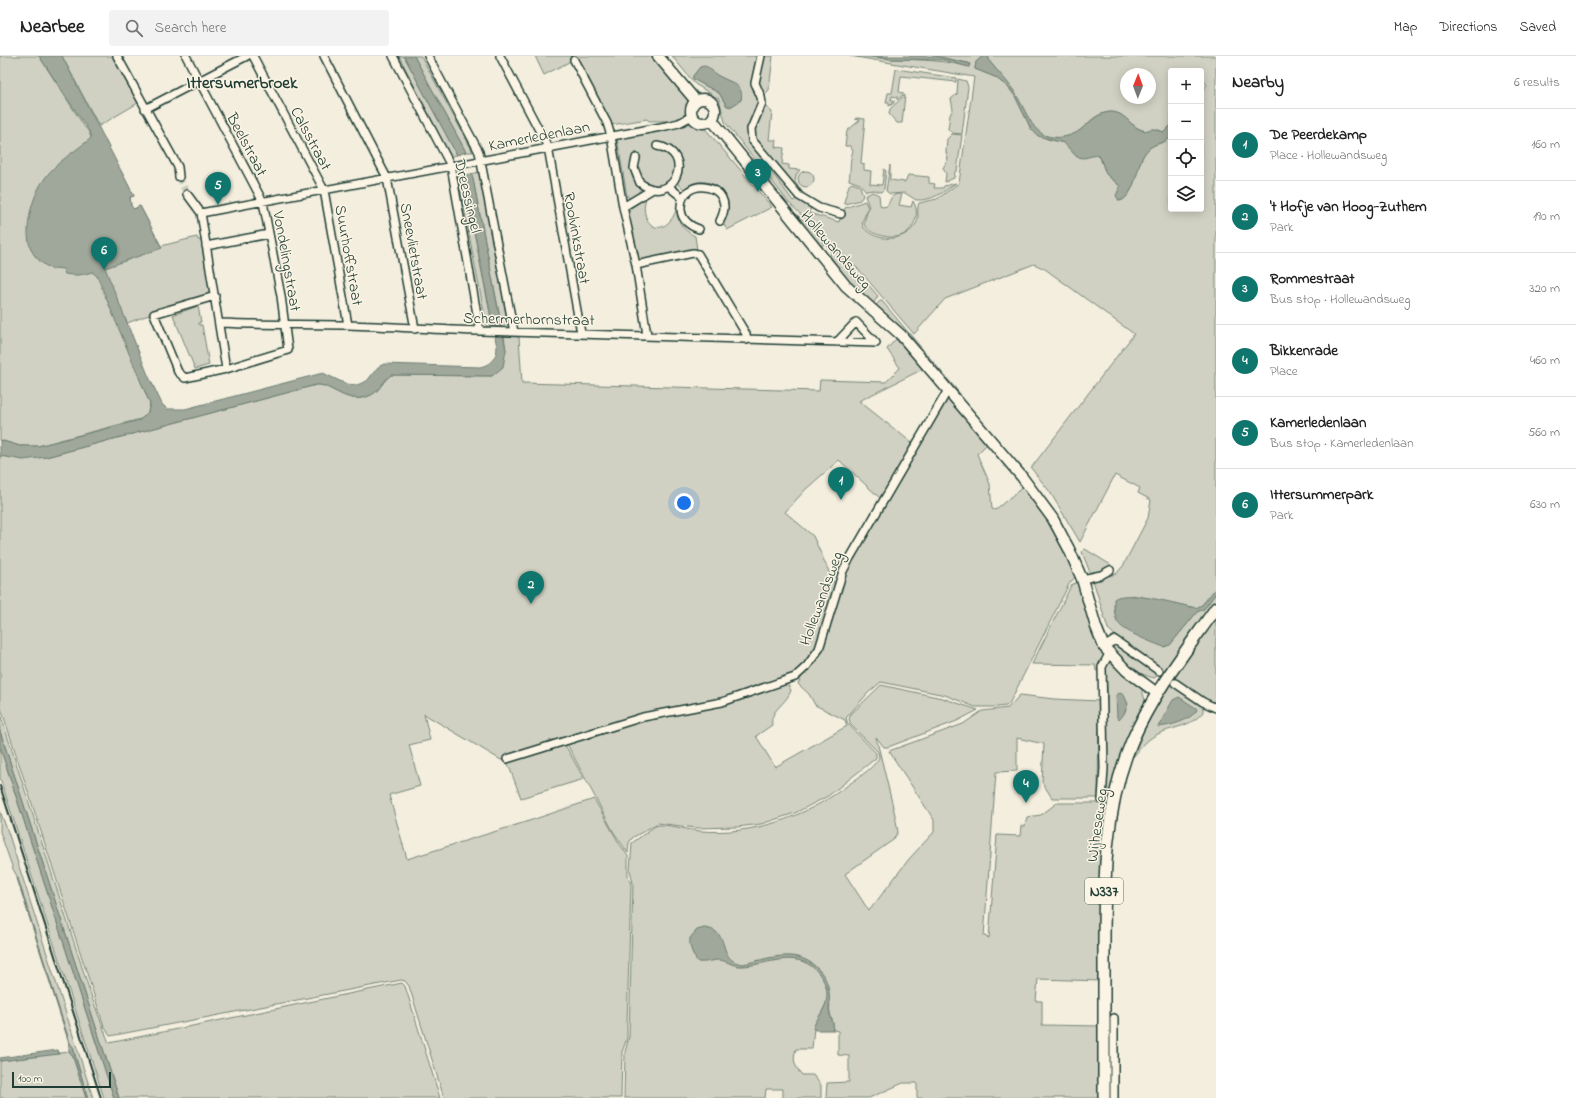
<!DOCTYPE html>
<meta charset="utf-8">
<style>
body{margin:0;font-family:"Indie Flower",sans-serif;background:#f2f2f2;color:#222}
.controls{position:absolute;right:12px;top:12px;display:grid;overflow:hidden;border-radius:4px;box-shadow:0 2px 10px #0003}
.controls button{width:36px;height:36px;display:grid;place-items:center;padding:0;border:0;border-bottom:1px solid #e0e0e0;background:#fff;color:#222;font:20px sans-serif}
.compass{position:absolute;left:1120px;top:12px;width:36px;height:36px;border-radius:50%;background:#fff;box-shadow:0 2px 10px #0003;rotate:1deg}
.scale{position:absolute;left:12px;bottom:10px;width:99px;box-sizing:border-box;padding-left:4px;border:2px solid #1f3d34;border-top:0;font-size:11px;line-height:14px;white-space:nowrap;color:#1f3d34;-webkit-text-stroke:3px #fcf5e5;paint-order:stroke}
.you{position:absolute;left:684px;top:447px;width:14px;height:14px;margin:-10px;border:3px solid #fff;border-radius:50%;background:#1a73e8;box-shadow:0 0 0 6px #1a73e833}
.badge{display:grid;place-items:center;width:26px;height:26px;border-radius:50%;background:#0f766e;color:#fff;font-size:13px;font-weight:700}
.pin{position:absolute;translate:-50% -33px;filter:drop-shadow(0 1px 2px #0008)}
.pin::after{content:'';position:absolute;top:21px;width:14px;height:12px;background:inherit;clip-path:polygon(0 0,100% 0,50% 100%)}
.list{margin:0;padding:0;list-style:none}
h2{display:flex;justify-content:space-between;align-items:center;height:52px;margin:0;padding:0 16px;font-size:17px}
h2 small{font-size:13px;font-weight:400;color:#767676}
.list li{display:grid;grid-template-columns:26px 1fr auto;gap:12px;align-items:center;box-sizing:border-box;height:72px;padding:0 16px;border-top:1px solid #e0e0e0}
.list b{display:block;font-size:15px;white-space:nowrap}
.list p{margin:0;font-size:13px;white-space:nowrap;color:#767676}
.list em{font-size:13px;font-style:normal;color:#767676}
.icon{flex:none;width:22px;height:22px;fill:none;stroke:currentColor;stroke-width:2;stroke-linecap:round;stroke-linejoin:round}
.map{position:relative;flex:none;width:1216px;height:1042px;overflow:hidden}
header{display:flex;align-items:center;gap:24px;box-sizing:border-box;height:56px;padding:0 20px;background:#fff;border-bottom:1px solid #e0e0e0}
header strong{font-size:19px}
nav{display:flex;gap:22px;margin-inline-start:auto;font-size:14px}
.search{width:280px;height:36px;background:#f2f2f2;display:flex;align-items:center;gap:10px;box-sizing:border-box;padding:0 14px;border-radius:4px;color:#767676;font-size:15px}
main{display:flex}
aside{flex:1;background:#fff}
.map>svg:first-child{display:block}
.green{fill:#d0d1c2;stroke:#78877b;fill-rule:evenodd}
.water{fill:#a0a89b;stroke:#6c7d72}
.lines{fill:none;stroke-linecap:round;stroke-linejoin:round}
.street-tunnel{stroke:#c9cbbc;stroke-width:7;stroke-dasharray:7 3.5;stroke-linecap:butt}
.street-casing{stroke:#1f3d34;stroke-width:10}
.secondary-casing{stroke:#1f3d34;stroke-width:13}
.primary-casing{stroke:#1f3d34;stroke-width:14}
.street{stroke:#fcf5e5;stroke-width:7}
.secondary{stroke:#fcf5e5;stroke-width:10}
.primary{stroke:#fcf5e5;stroke-width:11}
.rail{stroke:#1f3d34;stroke-width:2}
.labels{text-anchor:middle;stroke-width:3;stroke-linejoin:round;paint-order:stroke}
.shield{fill:#fcf5e5;stroke:#617469;stroke-width:1}
.shield-label{font-size:15px;font-weight:bold;fill:#1f3d34}
.street-label{font-size:16px;fill:#1f3d34;stroke:#fcf5e5}
.neighbourhood-label{font-size:17px;font-weight:bold;fill:#1f3d34;stroke:#fcf5e5}
</style>
<header>
<strong>Nearbee</strong>
<div class="search"><svg class="icon" aria-label="search" viewBox="0 0 24 24"><circle cx="10" cy="10" r="6"/><path d="M15 15l6 6"/></svg>Search here</div>
<nav><a>Map</a><a>Directions</a><a>Saved</a></nav>
</header>
<main>
<div class="map">
<svg width="1216" height="1042" viewBox="0 0 1216 1042">
<rect width="100%" height="100%" fill="#f3eede"/>
<filter id="ink" filterUnits="userSpaceOnUse"><feTurbulence type="fractalNoise" baseFrequency=".025" numOctaves="2"/><feDisplacementMap in="SourceGraphic" scale="8" xChannelSelector="R" yChannelSelector="G"/><feConvolveMatrix kernelMatrix="1 2 1 2 8 2 1 2 1" color-interpolation-filters="sRGB"/></filter>
<g filter="url(#ink)">
<!-- green -->
<path class="green" d="M0,0H39L84,70L121,115L134,140L130,141L131,150L134,153L140,150L161,190L197,181L198,184H201L211,233L209,239L154,257L119,270L150,348L148,356L144,362L38,390H20L0,384Z
M62,0H112L138,47L99,70Z
M399,0H404L457,99L451,100L448,96Z
M414,0H421L473,96H466Z
M535,0H653L685,40L688,45V54C680,68 662,64 649,65L647,63L611,69L575,0L569,6L544,19Z
M672,0H759L757,11L760,45L749,72L766,105L759,109L725,66L719,43L695,28ZM700,11L733,27L741,44L730,51L726,49L719,37L693,23V20Z
M763,0H773L769,34L764,39L758,30Z
M850,0C866,0 882,3 897,3C922,4 944,4 969,11V7L934,0H983L976,6L975,13L995,21L1008,31L1015,40L1031,73L1047,83L1064,87L1077,101L1096,99L1100,101L1106,118L1120,130L1118,144L1120,145C1134,141 1136,114 1142,102C1152,84 1160,91 1171,81V153H1201V37L1207,29L1204,25L1201,27V15H1171V69L1167,76C1162,76 1160,74 1155,73C1151,73 1147,76 1143,74C1129,71 1124,52 1105,57C1094,59 1087,69 1078,76C1065,84 1045,83 1034,73L1014,35L990,6L988,0H1216V532L1202,549L1196,552L1132,539L1114,549L1116,562L1120,569L1170,589L1197,556L1204,553L1216,537V547L1165,616L1126,589L1108,573L1093,524L1116,518L1123,510L1148,462L1151,444L1138,437L1140,432L1115,419L1080,486L1050,436L1031,412L1134,278L1045,213L1034,208L945,243L914,278L860,215L789,147L762,112L768,106L775,112L771,115L793,145L798,142L811,151L809,157L839,166L840,163H842L845,152L865,145L868,152L862,166L863,171C876,187 905,186 916,168C920,162 916,153 919,147L937,143L959,127L974,21ZM1126,18H1150V42H1126Z
M896,13L956,22V26L901,20L899,36L903,37V39L897,44V41L892,40L891,44H894V47L889,50V46H886L888,37H892Z
M958,23L966,25L968,31L962,78L952,77L948,73L950,59L953,53L951,43L957,38Z
M905,39L902,67H897L889,58L890,53Z
M766,51L772,56L769,84H776L775,91L784,92L782,108L789,109V113L800,114L796,119L795,126L804,138L801,137L758,89L752,78L763,52Z
M856,62L865,63L861,107L864,108V114L871,115L870,128L882,129L884,113L886,115L884,133L881,136L874,134L866,135L860,128L849,124C851,115 849,105 853,95L850,90H845L847,75L860,64L855,63Z
M691,67L702,70L708,76L772,151L727,174L723,167C741,140 707,112 684,133L677,127C690,109 675,84 653,87L654,93C687,94 676,137 652,130C649,129 645,126 642,124L637,112L641,100L636,96C627,108 630,123 641,133L637,138L630,142L627,140L617,82L680,71Z
M724,70L786,149L822,181V186L824,188L822,190L798,167L722,72Z
M952,78L962,79L957,115H955L954,122L945,126L946,118L943,112L948,103L946,96L947,83Z
M890,109V124L905,126L908,119L929,121V127L935,128L934,132H943L944,130L956,127C943,136 933,145 916,144L905,137L890,138L886,135Z
M798 123a8 8 0 1 1 16 0a8 8 0 1 1-16 0Z
M479,116L509,272H502L472,118Z
M463,120L493,272H487L458,121Z
M852,127L860,130L863,140L860,144L845,148L844,146L849,129Z
M872,136L879,139L880,149L882,151L887,150C892,143 889,138 902,138L899,149L911,151L913,145C922,159 912,179 896,181C886,182 864,177 864,166L869,151L865,140Z
M646,142C639,162 655,182 670,165C674,161 676,154 678,149C675,163 682,174 695,180L697,194L639,206L628,157L631,152Z
M823,182L858,217L878,240L873,248L855,233L830,200L831,195L823,185Z
M880,245H882L961,339L958,340L875,250Z
M198,250L201,266H199V269H202L209,309L195,313L173,259Z
M504,280L519,281L522,327L819,335L820,324L886,326L900,312L887,293L896,283L923,313L859,345L912,387L881,443L839,404L806,433L785,456L813,480L835,529L818,588L799,615L789,621L748,636L687,651L501,704L424,658L430,684L409,689L420,730L389,739L407,803L532,764L594,743L619,787L628,800V820L631,828L627,969V982L622,996L621,1042H444L409,930L405,925L401,924L110,980L104,970L0,649V400L23,403L46,401L316,329C331,327 347,351 371,339C380,335 383,324 391,319L492,320L506,294Z
M948,343L951,344L987,388L977,398L990,428L992,453L995,454L1024,430C1045,459 1061,488 1076,520L1069,528L1009,648L1006,650L997,651H975L945,639L881,626L868,637L846,662L848,668L876,697V702L828,740L795,757L761,768L737,771L696,772L658,767L632,782L629,787L628,797L613,775L566,686L640,663L784,627L787,628L791,634C787,648 769,654 772,669L756,680L775,711L847,670L845,664L815,649L809,638L798,628L802,620L809,611L847,510L945,344Z
M1085,493L1111,509L1108,513L1091,519L1082,496Z
M1078,526L1105,597L1100,614L1096,615L1095,609L1032,608L1069,534L1071,529Z
M1216,561V650L1208,646L1174,622Z
M1113,588H1116L1159,619L1154,622C1140,619 1117,605 1111,591Z
M1108,606H1113L1141,631L1145,644C1129,681 1111,718 1105,758C1096,809 1101,872 1101,925L1038,923L1036,945H1042V969L1101,970V1042H917V1027H903L869,1042H826L827,1027L849,1026V1000L838,999V975L833,974C835,966 828,959 830,948H826L814,971L812,993H796C792,1004 795,1011 802,1019H813L821,1029V1042H783V1033H766L765,1042H624L625,996L629,981L633,827L630,814L632,787L655,770L659,769C673,769 687,774 701,775C752,779 803,762 844,732C854,724 872,714 879,702L878,696L851,669L849,663L851,658L881,629L942,642L978,654L957,665L888,691H884L876,681L895,759L898,776L893,784L845,818L869,855L909,803L934,776V764L889,695L963,668L982,655L1008,652L1020,639L1054,643L1099,645L1098,742H1052L1042,726L1044,688L1017,682V715L996,716L984,880L989,882L997,779L1020,780L1021,770H1025L1027,761L1041,759L1057,747H1099L1106,751L1107,635L1106,612Z
M1170,627L1203,650V656C1190,672 1173,670 1156,679C1146,684 1140,693 1133,701L1148,664Z
M0,657L92,942L109,987L402,927L405,930L440,1042H119L0,675Z
M564,687L584,723L521,742L507,705Z
M0,691L114,1042H104L0,722Z
M0,755L8,776L93,1042H88L73,991L70,988L18,822L13,813L0,776Z
M69,996L73,1001L86,1042H0V1005Z"/>
<!-- water -->
<path class="water" d="M39,0H62L134,140L130,141L131,150L134,153L140,150L162,192L105,212L148,319L162,348L167,353H185L323,317L346,328L357,329L367,325L378,311L384,308L480,311C490,309 497,302 497,291L463,119L472,118L506,294L503,311L492,320L391,319C383,324 380,335 371,339C347,351 331,327 316,329L46,401L23,404L0,400V384L20,390H38L140,364L148,356L150,348L97,220L92,216C83,219 76,220 65,218L63,213L55,212L53,214C44,209 35,203 31,193C23,174 32,141 43,125C55,106 75,96 91,82L89,75Z
M404,0H414L466,96L457,99Z
M871,0H935L970,8L969,11L943,4L891,3Z
M983,0H988L990,6C998,16 1008,25 1015,37C1030,60 1034,91 1071,79C1086,74 1093,57 1110,56C1124,55 1129,69 1141,74C1146,76 1148,73 1153,73C1157,73 1161,76 1164,76L1171,69V81C1161,91 1151,84 1142,102C1137,114 1134,140 1120,145L1116,140L1120,130L1106,118L1100,101L1096,99L1084,102L1077,101L1064,87L1038,80L1031,73L1015,40L1008,31L995,21L975,13L976,6Z
M704,10C711,11 712,16 717,19C727,26 745,27 741,44L732,50H727L719,37L693,23V20L700,11Z
M1216,532V537L1204,553L1197,556L1170,589L1164,591C1153,587 1125,576 1119,568C1114,562 1114,551 1114,543C1126,533 1180,549 1196,552L1202,549Z
M1120,637L1124,639L1128,648L1124,658L1119,664L1117,662L1116,639Z
M1179,641L1196,652L1197,654C1190,665 1170,670 1158,671L1173,644Z
M0,675L119,1042H114L0,691Z
M17,822L70,987L74,992V998L88,1042H86L73,1001L69,996V987Z
M704,872C733,874 715,905 743,908C767,903 795,891 816,911C830,924 830,936 829,953C829,961 835,967 833,974H815L813,972C817,961 827,953 827,939C827,929 822,921 816,914C794,893 768,909 743,910C734,911 728,905 719,904C712,904 707,907 698,906C693,900 689,891 690,882L697,874Z
M58,994L59,998L0,1005V1002Z"/>
<g class="lines">
<!-- street-tunnel -->
<path class="street-tunnel" d="M179,121L187,138"/>
<defs>
<path id="street" d="M117,0L178,111L179,121
M186,0L263,146L281,240L288,294L226,313L185,322L178,316L154,258L215,240
M253,0L324,134L348,269
M324,0L387,122L415,273
M393,0L451,110L480,275
M428,0L479,96L514,276
M500,0L548,91L581,277
M761,0L755,27L761,41L762,47L751,73L752,84L799,140L819,152L841,158
M574,4L607,67L611,80L623,151L636,209L647,279
M145,53L247,0
M636,102L634,112L640,127C674,152 697,96 657,90
M668,130L683,142
M187,138L201,157
M623,151L653,133
M201,157L666,70L679,67L692,60
M201,157L226,313
M699,173C690,170 682,165 681,154C678,118 740,126 720,165
M206,190L269,178
M636,209L693,197L698,198L746,278L747,284
M220,267C262,269 305,268 348,269C392,270 436,274 480,275C612,278 744,284 876,287L856,266L837,286
M1082,523L1101,519L1110,514
M1104,591L1115,584L1159,615
M1175,627L1203,646L1216,652
M507,703L643,661L722,646L795,621L807,610L819,593L843,515L850,502L948,334
M1102,744L1104,712L1102,611L1109,598
M1114,962V1042"/>
<path id="secondary" d="M658,0L696,45
M691 55a12 12 0 1 1 24 0a12 12 0 1 1-24 0Z
M712,64L846,230L901,279L1022,421L1053,463L1069,493L1082,523L1096,571L1104,591L1127,615L1157,637"/>
<path id="primary" d="M1104,1042C1104,993 1104,943 1104,894C1104,823 1104,751 1132,685C1153,637 1186,595 1216,552"/>
</defs>
<!-- street casing -->
<use href="#street" class="street-casing"/>
<!-- secondary casing -->
<use href="#secondary" class="secondary-casing"/>
<!-- primary casing -->
<use href="#primary" class="primary-casing"/>
<!-- street -->
<use href="#street" class="street"/>
<!-- secondary -->
<use href="#secondary" class="secondary"/>
<!-- primary -->
<use href="#primary" class="primary"/>
<!-- rail -->
<path class="rail" d="M0,730L101,1042"/>
</g>
</g>
<g class="labels">
<!-- shield labels -->
<rect class="shield" x="1085" y="822" width="38" height="26" rx="3"/>
<g class="shield-label">
<text x="1104" y="840">N337</text>
</g>
<!-- street labels -->
<g class="street-label">
<text transform="translate(539 79) rotate(-11)" y="6">Kamerledenlaan</text>
<text transform="translate(312 82) rotate(62)" y="6">Calsstraat</text>
<text transform="translate(248 88) rotate(62)" y="6">Beelstraat</text>
<text transform="translate(469 140) rotate(77)" y="6">Dreessingel</text>
<text transform="translate(578 182) rotate(80)" y="6">Roolvinkstraat</text>
<text transform="translate(837 193) rotate(49)" y="6">Hollewandsweg</text>
<text transform="translate(415 195) rotate(80)" y="6">Sneevlietstraat</text>
<text transform="translate(350 199) rotate(80)" y="6">Suurhoffstraat</text>
<text transform="translate(288 205) rotate(80)" y="6">Vondelingstraat</text>
<text transform="translate(529 262) rotate(1)" y="6">Schermerhornstraat</text>
<text transform="translate(820 542) rotate(-70)" y="6">Hollewandsweg</text>
<text transform="translate(1096 769) rotate(-82)" y="6">Wijheseweg</text>
</g>
<!-- neighbourhood labels -->
<g class="neighbourhood-label">
<text x="242" y="32">Ittersumerbroek</text>
</g>
</g>
</svg>
<div class="controls">
<button>+</button>
<button>−</button>
<button><svg class="icon" aria-label="locate" viewBox="0 0 24 24"><circle cx="12" cy="12" r="6"/><path d="M12 2v4M12 18v4M2 12h4M18 12h4"/></svg></button>
<button><svg class="icon" aria-label="layers" viewBox="0 0 24 24"><path d="M12 4l9 5-9 5-9-5zM3 14l9 5 9-5"/></svg></button>
</div>
<svg class="compass" viewBox="-18 -18 36 36"><path d="M0-13l5 13h-10z" fill="#e53935"/><path d="M0 13l5-13h-10z" fill="#767676"/></svg>
<div class="scale">100 m</div>
<div class="you"></div>
<div class="pin badge" style="left:841px;top:444px">1</div>
<div class="pin badge" style="left:531px;top:548px">2</div>
<div class="pin badge" style="left:758px;top:136px">3</div>
<div class="pin badge" style="left:1026px;top:747px">4</div>
<div class="pin badge" style="left:218px;top:149px">5</div>
<div class="pin badge" style="left:104px;top:214px">6</div>
</div>
<aside>
<h2>Nearby<small>6 results</small></h2>
<ul class="list">
<li><span class="badge">1</span><div><b>De Peerdekamp</b><p>Place · Hollewandsweg</p></div><em>160 m</em></li>
<li><span class="badge">2</span><div><b>'t Hofje van Hoog-Zuthem</b><p>Park</p></div><em>190 m</em></li>
<li><span class="badge">3</span><div><b>Rommestraat</b><p>Bus stop · Hollewandsweg</p></div><em>320 m</em></li>
<li><span class="badge">4</span><div><b>Bikkenrade</b><p>Place</p></div><em>460 m</em></li>
<li><span class="badge">5</span><div><b>Kamerledenlaan</b><p>Bus stop · Kamerledenlaan</p></div><em>560 m</em></li>
<li><span class="badge">6</span><div><b>Ittersummerpark</b><p>Park</p></div><em>630 m</em></li>
</ul>
</aside>
</main>
